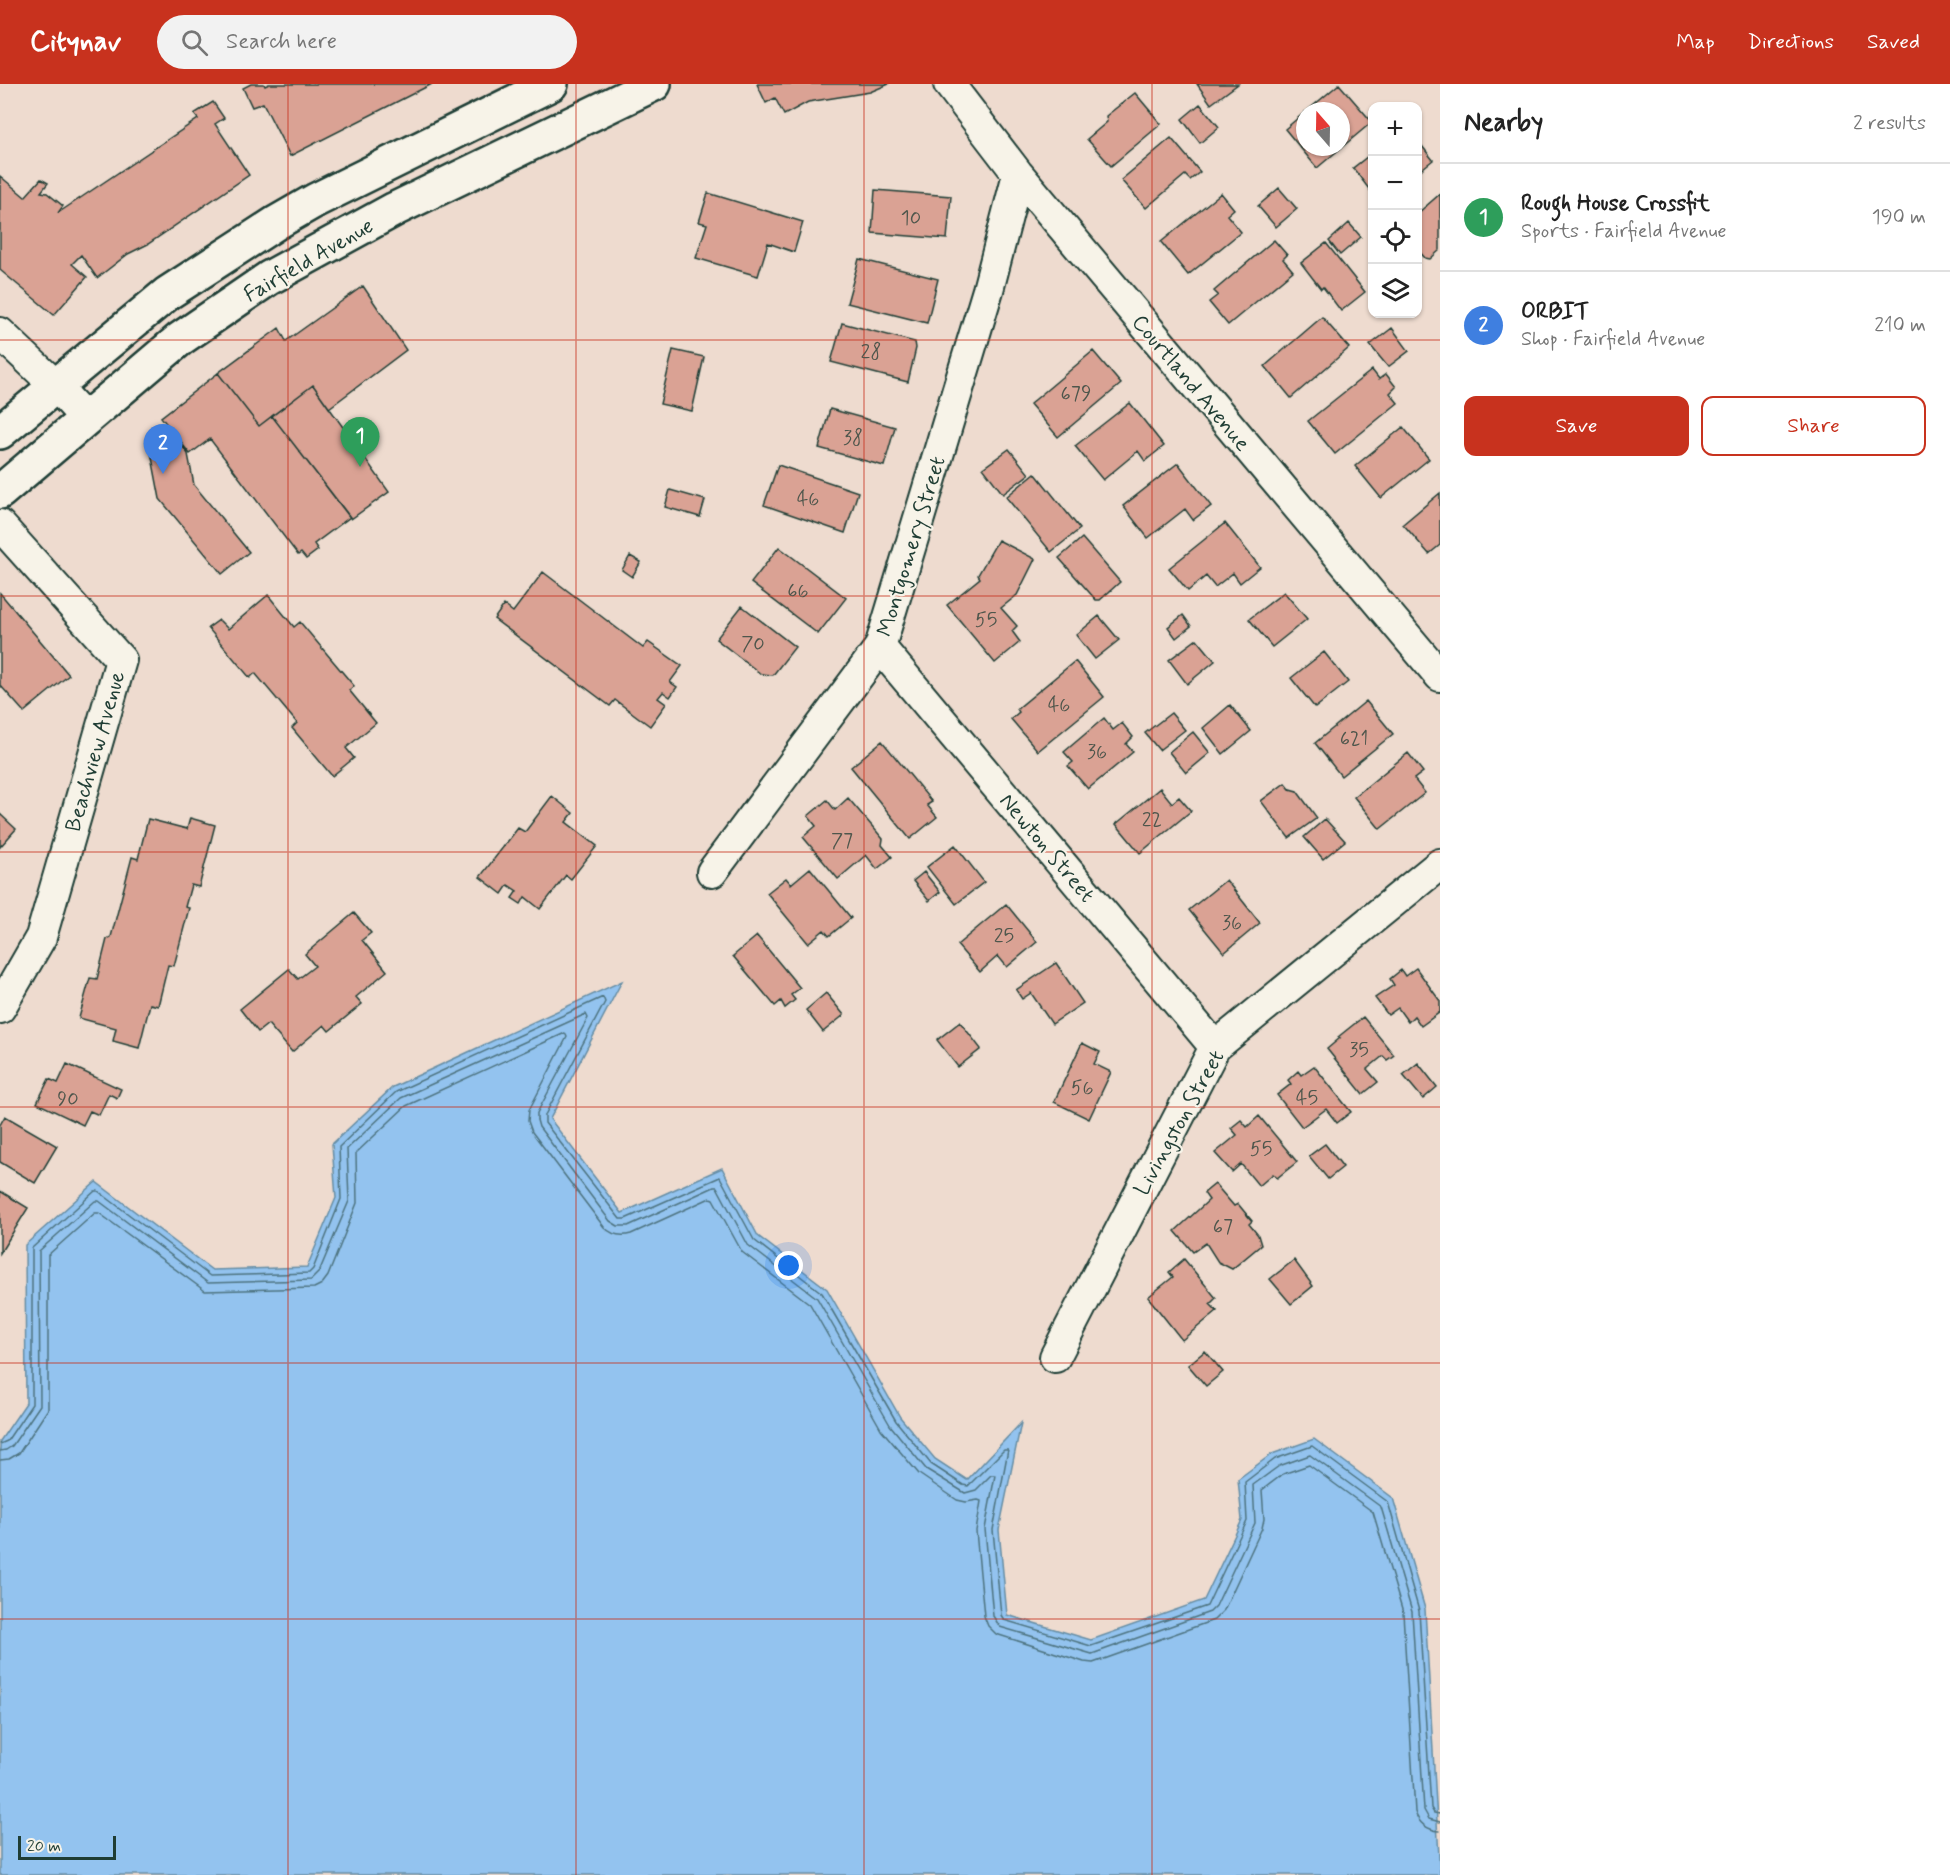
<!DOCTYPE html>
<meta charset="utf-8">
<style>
body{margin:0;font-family:Mynerve,sans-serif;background:#f2f2f2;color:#222}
.controls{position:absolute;right:18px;top:18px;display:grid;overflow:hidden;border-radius:12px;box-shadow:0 2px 4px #0004}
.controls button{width:54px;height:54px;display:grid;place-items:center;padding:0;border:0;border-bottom:2px solid #e0e0e0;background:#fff;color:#222;font:30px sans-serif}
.compass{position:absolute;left:1296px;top:18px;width:54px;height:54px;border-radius:50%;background:#fff;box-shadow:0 2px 4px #0004;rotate:340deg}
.scale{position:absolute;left:18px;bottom:15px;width:98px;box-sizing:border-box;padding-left:6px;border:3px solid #1f3d34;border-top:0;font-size:16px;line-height:21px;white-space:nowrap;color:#1f3d34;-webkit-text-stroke:4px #f7f3e8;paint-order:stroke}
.you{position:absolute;left:789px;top:1182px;width:21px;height:21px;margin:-15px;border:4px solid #fff;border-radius:50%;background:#1a73e8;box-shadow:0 0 0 9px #1a73e833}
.badge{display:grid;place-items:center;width:39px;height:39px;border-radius:50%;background:#c8321e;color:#fff;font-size:20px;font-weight:700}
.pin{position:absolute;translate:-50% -50px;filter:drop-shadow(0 2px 3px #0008)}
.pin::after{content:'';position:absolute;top:32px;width:21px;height:18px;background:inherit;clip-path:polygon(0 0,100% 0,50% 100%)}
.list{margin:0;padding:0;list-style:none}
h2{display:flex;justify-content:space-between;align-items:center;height:78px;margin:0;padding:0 24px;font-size:26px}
h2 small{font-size:20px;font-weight:400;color:#767676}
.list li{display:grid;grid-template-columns:39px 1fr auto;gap:18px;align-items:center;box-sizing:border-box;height:108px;padding:0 24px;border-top:2px solid #e0e0e0}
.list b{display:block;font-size:22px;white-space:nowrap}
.list p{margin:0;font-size:20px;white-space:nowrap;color:#767676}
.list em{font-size:20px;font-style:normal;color:#767676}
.actions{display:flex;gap:12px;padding:18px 24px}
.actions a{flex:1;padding:14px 0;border:2px solid #c8321e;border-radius:12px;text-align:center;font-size:21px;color:#c8321e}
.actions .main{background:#c8321e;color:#fff}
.icon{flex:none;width:33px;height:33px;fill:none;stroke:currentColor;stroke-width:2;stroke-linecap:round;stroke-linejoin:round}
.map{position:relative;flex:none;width:1440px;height:1791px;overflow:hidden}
header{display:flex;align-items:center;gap:36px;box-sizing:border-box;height:84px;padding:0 30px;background:#c8321e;color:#fff}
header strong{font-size:28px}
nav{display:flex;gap:33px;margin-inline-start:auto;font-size:21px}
.search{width:420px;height:54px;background:#f2f2f2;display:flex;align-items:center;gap:15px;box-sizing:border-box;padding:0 21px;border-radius:33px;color:#767676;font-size:22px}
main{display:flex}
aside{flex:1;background:#fff}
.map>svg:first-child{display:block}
.water{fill:#93c3ef;stroke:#658da4;stroke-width:1.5}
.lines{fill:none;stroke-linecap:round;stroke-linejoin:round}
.shore{stroke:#4d737f;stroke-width:1.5}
.building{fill:#daa294;stroke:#1f3d34;stroke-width:1.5}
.street-casing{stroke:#1f3d34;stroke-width:34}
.secondary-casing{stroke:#1f3d34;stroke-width:38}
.street{stroke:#f7f3e8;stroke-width:30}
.secondary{stroke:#f7f3e8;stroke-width:33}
.grid{fill:none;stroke:#c8321e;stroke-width:1.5;stroke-opacity:0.55}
.labels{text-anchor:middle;stroke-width:4.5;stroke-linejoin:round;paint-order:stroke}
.number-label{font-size:20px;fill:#4e564c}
.street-label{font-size:22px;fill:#1f3d34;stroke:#f7f3e8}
</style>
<header>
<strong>Citynav</strong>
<div class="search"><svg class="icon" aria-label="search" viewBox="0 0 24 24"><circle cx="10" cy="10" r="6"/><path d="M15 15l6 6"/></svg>Search here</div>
<nav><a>Map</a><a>Directions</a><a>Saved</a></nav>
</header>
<main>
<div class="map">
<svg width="1440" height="1791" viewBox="0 0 1440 1791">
<rect width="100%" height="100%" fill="#eedbcf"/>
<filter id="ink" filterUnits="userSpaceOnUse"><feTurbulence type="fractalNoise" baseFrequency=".0167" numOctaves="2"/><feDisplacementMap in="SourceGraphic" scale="12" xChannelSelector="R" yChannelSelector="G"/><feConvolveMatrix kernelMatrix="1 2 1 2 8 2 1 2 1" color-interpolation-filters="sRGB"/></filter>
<g filter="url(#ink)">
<!-- water -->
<path class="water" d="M622,897L550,1035L622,1129L722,1084L758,1152L827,1205L900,1333L935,1375L967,1396L1021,1339L999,1446L1007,1531L1091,1556L1204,1516L1242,1436L1238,1395L1272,1370L1314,1355L1393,1414L1425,1525L1440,1791H0V1357L26,1319L25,1161L96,1098L212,1186L307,1183L336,1114L332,1060L393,1003Z"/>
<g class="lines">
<!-- shore -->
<path class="shore" d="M0,1360L7,1357L32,1320V1164L95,1107H98L210,1192L309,1189L313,1185L341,1115L339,1063L396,1008L603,913L605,918L545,1031V1039L620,1135H625L720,1093L754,1156L822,1209L896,1337L931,1380L963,1401L968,1402L1004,1366H1008L993,1446L1001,1531L1004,1536L1091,1562L1207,1522L1247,1437L1245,1398L1275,1375L1312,1362L1388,1418L1419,1527L1431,1724L1434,1729L1440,1730
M0,1367L6,1366L12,1362L40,1321L39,1167L95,1117H99L208,1199L311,1196L319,1188L349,1117L347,1065L401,1014L586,930L588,934L537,1029V1036L539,1043L610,1137L618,1142H628L714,1103H717L748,1161L817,1214L890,1341L926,1385L965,1409L976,1406L991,1391H995L985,1445L993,1532L1000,1543L1092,1570L1210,1528L1216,1522L1255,1439L1253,1401L1279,1382L1310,1371L1381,1423L1412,1528L1424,1726L1429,1735L1440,1738
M0,1376L9,1375L19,1369L48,1325V1171L95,1129H99L205,1207L314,1204L322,1200L328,1192L357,1119L356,1069L406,1022L565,949L567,953L529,1026L528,1037L532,1048L604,1143C612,1151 621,1153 631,1150L710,1114L713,1115L742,1168L810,1220L881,1345L919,1390L957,1416L966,1418L978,1416L981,1417L976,1447L984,1532L988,1542L996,1550L1084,1578L1093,1579L1214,1536L1224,1526L1262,1444L1264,1435L1262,1406L1283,1390L1309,1381L1373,1428L1403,1529L1415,1728C1419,1740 1427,1746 1440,1747"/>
</g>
<!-- building -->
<path class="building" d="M251,0H264L265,2L269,0H432L290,72L263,19L252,23L243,4Z
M757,0H889L870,8L808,18L784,31L775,14L766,19Z
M1197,0H1238L1211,20Z
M1339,0L1372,38L1317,84L1285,45L1305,28V63H1341V27H1307Z
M1135,9L1161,40L1111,82L1087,55L1107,38L1106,32Z
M213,18L224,34L215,40L249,91L148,160L128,170L97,194L81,171L72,180L87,193L54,231L0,186V92L25,113L41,95L48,99L41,108L47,109L63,122L58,129L198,35L194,30Z
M1200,20L1219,43L1200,59L1182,35Z
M1171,54L1200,88L1190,96L1185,91L1146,124L1121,96Z
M1418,57L1433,76L1418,88Z
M1372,69V109L1353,84Z
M1279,104L1297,125L1276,143L1258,122Z
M875,106L951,112L947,155L872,149Z
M708,109L803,138L794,168L768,159L758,192L696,174L707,140L699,138Z
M1221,109L1234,125L1227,131L1241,148L1188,191L1161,158Z
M1440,110V166L1430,175L1425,174L1418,166V129Z
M1349,139L1361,153L1340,171L1329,157Z
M1274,156L1287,171L1283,175L1293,187L1228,241L1209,218L1218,211L1214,207Z
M1326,159L1365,208L1341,227L1323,203L1321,205L1301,179Z
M859,175L938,195L927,239L847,219Z
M363,202L406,266L329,324L313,301L259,342L218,289L279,244L286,257Z
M1322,233L1349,264L1291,314L1265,282Z
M842,239L915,258L916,264L908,298L831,278Z
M1392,244L1409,267L1388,283L1370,261Z
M673,266L704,273L692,327L660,320Z
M1093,267L1121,300L1058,353L1030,320Z
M1372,286L1379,295L1386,290L1396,303L1390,309L1398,319L1335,370L1308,337Z
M218,289L259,342L272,332L350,433L314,460L318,466L306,475L301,469L298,471L210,355L190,370L161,333Z
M313,301L389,408L351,435L272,332Z
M1130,319L1164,362L1145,377L1138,367L1103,396L1075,362Z
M830,325L895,343L884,382L819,364Z
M1403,343L1429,375L1381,414L1355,382Z
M183,363L188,370L194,401L249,468L222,490L160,415L151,368Z
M1009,365L1029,390L1003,410L983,384Z
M1178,379L1211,422L1193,436L1185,425L1148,454L1123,422Z
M778,381L858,408L845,449L764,421Z
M1035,389L1080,445L1051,468L1006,413Z
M670,406L705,416L700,433L665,423Z
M1440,409V461L1429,470L1403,440Z
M1225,439L1260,483L1240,499L1233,489L1215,503L1206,492L1188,507L1169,484Z
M1082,454L1120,498L1100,516H1096L1059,474Z
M998,456L1035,475L1017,511L1001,524L1017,542L1012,547L1020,558L995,579L947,521L980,494L978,491Z
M779,463L846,514L818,550L751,499Z
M630,472L641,478L632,493L622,486Z
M543,488L643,564L648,558L682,582L670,598L677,603L670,613L663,608L658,614L666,620L650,642L615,616L610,622L494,535L504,521L513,528Z
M1284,508L1307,535L1272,563L1249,535Z
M0,509L69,591L24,628L0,601Z
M268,511L294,543L300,538L354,602L349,606L376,639L346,664L354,674L332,692L292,644L297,639L255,589L250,594L208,544L219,536L228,545Z
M742,522L795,563L773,591L761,590L716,555Z
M1183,531L1191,542L1176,554L1168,543Z
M1099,532L1119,556L1095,575L1076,551Z
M1197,555L1215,577L1187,600L1169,576Z
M1324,568L1348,598L1315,624L1291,594Z
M1075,577L1104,613L1038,667L1011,635L1019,628L1017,625Z
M1366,617L1393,650L1341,692L1315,659Z
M1230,621L1251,647L1223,670L1203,644Z
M1171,629L1185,646L1159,666L1145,649Z
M1104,634L1113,646L1122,639L1133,653L1126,660L1133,668L1088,705L1068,682L1073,678L1064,668Z
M1193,648L1210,669L1186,689L1169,668Z
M882,657L932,718L927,721L937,733L910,755L851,683Z
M1408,669L1423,688L1414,695L1425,709L1380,745L1354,713Z
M1285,699L1290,705L1297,707L1317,734L1289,754L1261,717Z
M1160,704L1172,719L1179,713L1191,727L1140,769L1116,740Z
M552,712L573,729L566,738L597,762L571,795L566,791L540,825L525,813L521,820L512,814L517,807L508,801L502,810L480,793L518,744L525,748Z
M848,714L883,755L882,761L892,773L877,785L866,771L838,795L803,753L816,742L808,732L827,716L835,726Z
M0,730L16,745L0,763Z
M190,734L215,741L199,803L191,801L185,823L189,824L174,882L168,881L158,922L150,920L139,964L113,957L116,944L79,934L90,894L97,895L107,855L111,853L132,773L138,775L148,735L187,745Z
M1325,735L1345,757L1323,775L1304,753Z
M955,761L984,798L956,820L927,783Z
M810,784L851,834L829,852L824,846L808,859L767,809L786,794L791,800Z
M924,788L940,808L929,817L913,797Z
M1226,796L1260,839L1224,869L1189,826Z
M1006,820L1037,858L1007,883L998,872L980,888L957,861Z
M354,829L371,849L362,856L387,887L356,913L362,920L329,947L324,941L292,968L268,940L258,948L240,925L289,885L298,895L315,882L305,870Z
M757,852L800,904L791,911L795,916L785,924L781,917L775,922L733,872Z
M1056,879L1083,919L1052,940L1031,909L1022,915L1016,906Z
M1416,884L1440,917V928L1421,942L1414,932L1408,938L1398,924L1388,931L1375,914L1394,901L1390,895L1401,886L1405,892Z
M826,909L844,931L823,948L806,926Z
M1363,933L1394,971L1387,976L1383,972L1367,985L1378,998L1363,1010L1327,965L1340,954L1338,953Z
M960,938L981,965L958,983L937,956Z
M1082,959L1100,968L1094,980L1111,988L1089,1035L1054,1018Z
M1418,979L1437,1003L1423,1015L1403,991Z
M67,980L121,1005L117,1014L109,1010L99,1031L90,1027L83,1041L37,1019L49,995L58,999Z
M1314,982L1351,1028L1337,1039L1326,1025L1302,1043L1277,1011L1291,1000L1288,996L1298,987L1301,991Z
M5,1032L57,1062L35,1099L0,1078V1041Z
M1259,1032L1297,1078L1277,1094L1273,1090L1259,1102L1241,1080L1232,1088L1215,1069L1237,1051L1231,1044L1241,1036L1247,1043Z
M1325,1060L1343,1083L1328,1095L1309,1072Z
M1215,1100L1234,1122L1238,1120L1252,1137L1249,1140L1258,1151L1261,1161L1232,1185L1218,1178L1206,1159L1193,1168L1175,1147L1209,1116L1204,1109Z
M0,1107L28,1124L0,1169Z
M1184,1175L1216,1214L1210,1220L1217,1227L1182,1256L1148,1213L1173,1193L1169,1188Z
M1294,1176L1313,1202L1291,1220L1270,1195Z
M1205,1267L1223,1288L1206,1302L1188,1281Z"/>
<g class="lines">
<defs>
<path id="street" d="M949,0L1018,90L1440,592
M0,249L55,301L86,335
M0,441L121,576L41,853L0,924
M880,563L1215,963
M712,788L880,563L988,206L1018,90
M1055,1273L1215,963L1440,780"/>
<path id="secondary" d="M0,348L168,209L276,139L316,116L551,0
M0,408L180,255L269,194L395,125L654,0"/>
</defs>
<!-- street casing -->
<use href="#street" class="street-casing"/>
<!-- secondary casing -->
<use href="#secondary" class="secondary-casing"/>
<!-- street -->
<use href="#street" class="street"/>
<!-- secondary -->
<use href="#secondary" class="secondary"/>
</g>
</g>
<!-- grid -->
<path class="grid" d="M288,0V1791M576,0V1791M864,0V1791M1152,0V1791M0,256H1440M0,512H1440M0,768H1440M0,1023H1440M0,1279H1440M0,1535H1440"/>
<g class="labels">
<!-- number labels -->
<g class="number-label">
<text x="911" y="140">10</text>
<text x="871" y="274">28</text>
<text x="1076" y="316">679</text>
<text x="853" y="360">38</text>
<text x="808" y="421">46</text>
<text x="798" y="513">66</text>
<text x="986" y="542">55</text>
<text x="753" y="566">70</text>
<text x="1059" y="627">46</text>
<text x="1354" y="661">621</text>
<text x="1097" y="674">36</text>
<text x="1152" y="742">22</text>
<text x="842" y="763">77</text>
<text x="1232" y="845">36</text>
<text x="1004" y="858">25</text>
<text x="1359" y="972">35</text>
<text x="1082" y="1010">56</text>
<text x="1307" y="1020">45</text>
<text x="68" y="1021">90</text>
<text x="1261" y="1071">55</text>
<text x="1223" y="1149">67</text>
</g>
<!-- street labels -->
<g class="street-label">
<text transform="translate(308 175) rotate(-30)" y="8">Fairfield Avenue</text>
<text transform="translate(1192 298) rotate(50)" y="8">Courtland Avenue</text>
<text transform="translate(910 462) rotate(-73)" y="8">Montgomery Street</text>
<text transform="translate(94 667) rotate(-74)" y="8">Beachview Avenue</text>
<text transform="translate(1048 763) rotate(50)" y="8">Newton Street</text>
<text transform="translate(1178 1038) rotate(-61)" y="8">Livingston Street</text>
</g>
</g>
</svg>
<div class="controls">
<button>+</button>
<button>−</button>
<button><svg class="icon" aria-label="locate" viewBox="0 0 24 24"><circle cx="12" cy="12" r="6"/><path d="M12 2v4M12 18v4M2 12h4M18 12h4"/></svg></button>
<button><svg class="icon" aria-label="layers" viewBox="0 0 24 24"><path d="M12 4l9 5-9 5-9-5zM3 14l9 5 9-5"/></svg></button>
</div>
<svg class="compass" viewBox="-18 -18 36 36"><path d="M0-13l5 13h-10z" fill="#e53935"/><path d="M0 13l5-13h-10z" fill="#767676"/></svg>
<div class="scale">20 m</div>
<div class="you"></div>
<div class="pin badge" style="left:360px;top:383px;background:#2e9e5b">1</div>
<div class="pin badge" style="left:163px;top:390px;background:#3f7fe0">2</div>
</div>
<aside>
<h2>Nearby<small>2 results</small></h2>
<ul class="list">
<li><span class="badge" style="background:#2e9e5b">1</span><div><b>Rough House Crossfit</b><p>Sports · Fairfield Avenue</p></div><em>190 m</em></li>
<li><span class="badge" style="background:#3f7fe0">2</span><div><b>ORBIT</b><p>Shop · Fairfield Avenue</p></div><em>210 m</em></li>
</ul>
<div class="actions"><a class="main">Save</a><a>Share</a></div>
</aside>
</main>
